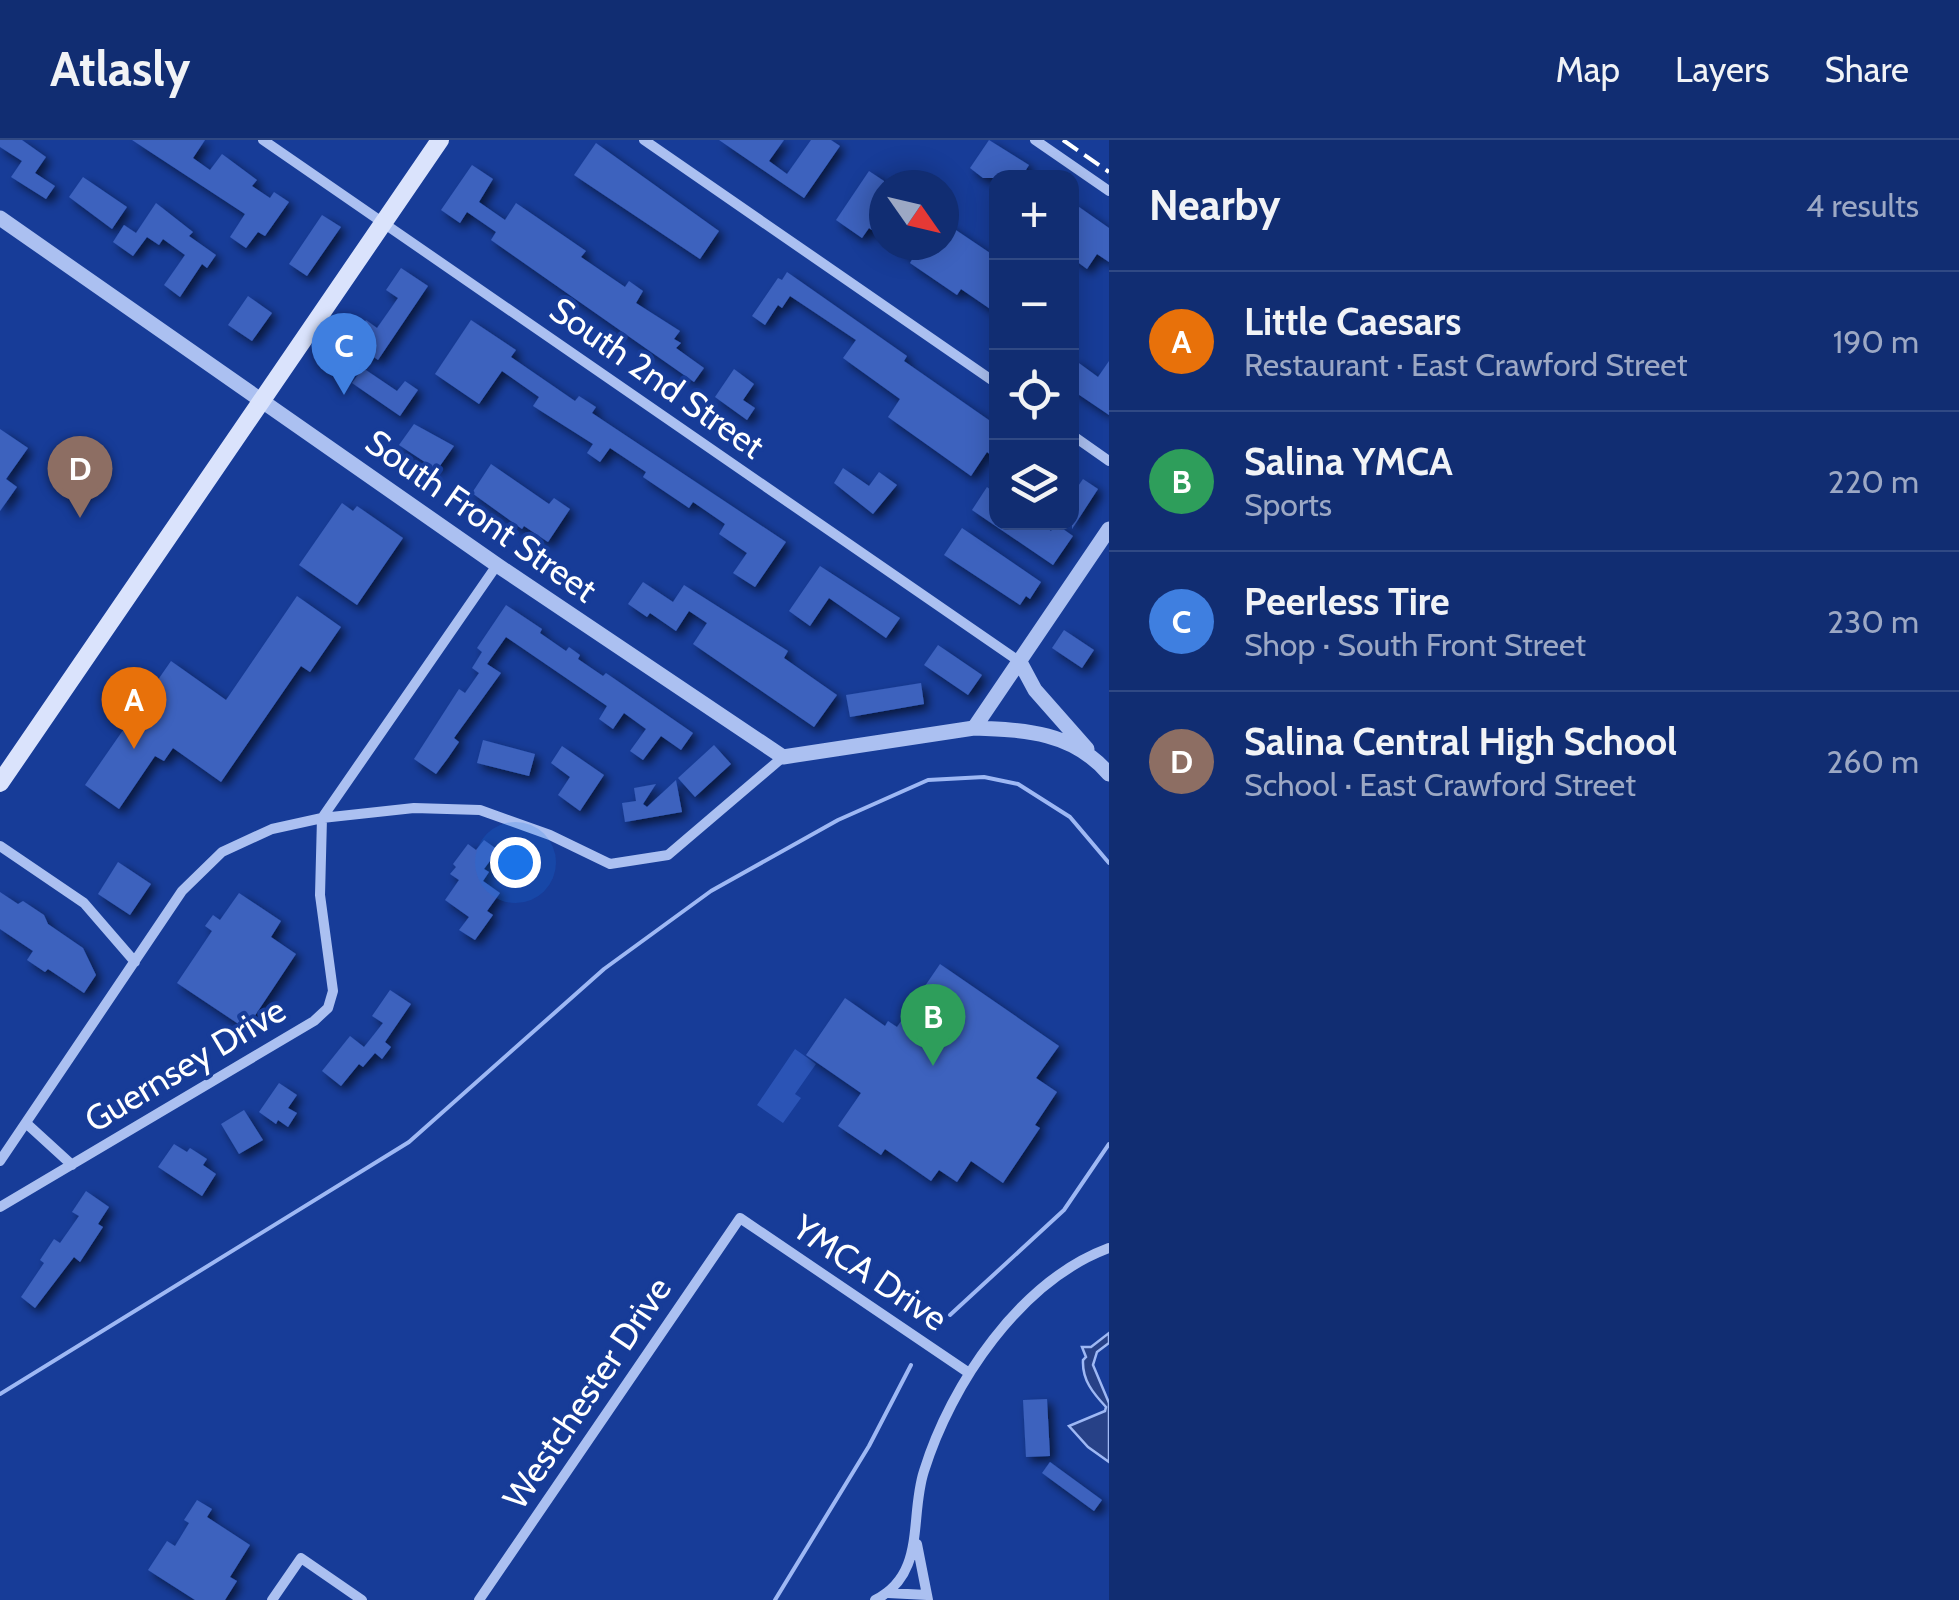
<!DOCTYPE html>
<meta charset="utf-8">
<style>
body{margin:0;font-family:Cabin,sans-serif;background:#1a3577;color:#f1f3f6}
.controls{position:absolute;right:30px;top:30px;display:grid;overflow:hidden;border-radius:20px;box-shadow:0 5px 25px #0003}
.controls button{width:90px;height:90px;display:grid;place-items:center;padding:0;border:0;border-bottom:2px solid #304984;background:#112d72;color:#f1f3f6;font:50px sans-serif}
.compass{position:absolute;left:869px;top:30px;width:90px;height:90px;border-radius:50%;background:#112d72;box-shadow:0 5px 25px #0003;rotate:124deg}
.you{position:absolute;left:515px;top:722px;width:35px;height:35px;margin:-25px;border:8px solid #fff;border-radius:50%;background:#1a73e8;box-shadow:0 0 0 15px #1a73e833}
.badge{display:grid;place-items:center;width:65px;height:65px;border-radius:50%;background:#ffeb6c;color:#fff;font-size:32px;font-weight:700}
.pin{position:absolute;translate:-50% -82px;filter:drop-shadow(0 2px 5px #0008)}
.pin::after{content:'';position:absolute;top:52px;width:35px;height:30px;background:inherit;clip-path:polygon(0 0,100% 0,50% 100%)}
.list{margin:0;padding:0;list-style:none}
h2{display:flex;justify-content:space-between;align-items:center;height:130px;margin:0;padding:0 40px;font-size:42px}
h2 small{font-size:32px;font-weight:400;color:#9ca8c4}
.list li{display:grid;grid-template-columns:65px 1fr auto;gap:30px;align-items:center;box-sizing:border-box;height:140px;padding:0 40px;border-top:2px solid #304984}
.list b{display:block;font-size:38px;white-space:nowrap}
.list p{margin:0;font-size:32px;white-space:nowrap;color:#9ca8c4}
.list em{font-size:32px;font-style:normal;color:#9ca8c4}
.icon{flex:none;width:55px;height:55px;fill:none;stroke:currentColor;stroke-width:2;stroke-linecap:round;stroke-linejoin:round}
.map{position:relative;flex:none;width:1109px;height:1460px;overflow:hidden}
header{display:flex;align-items:center;gap:60px;box-sizing:border-box;height:140px;padding:0 50px;background:#112d72;border-bottom:2px solid #304984}
header strong{font-size:48px}
nav{display:flex;gap:55px;margin-inline-start:auto;font-size:35px}
main{display:flex}
aside{flex:1;background:#112d72}
.map>svg:first-child{display:block}
.green{fill:#2b54b6}
.water{fill:#274187;stroke:#9eb8f4;stroke-width:2.5}
.lines{fill:none;stroke-linecap:round;stroke-linejoin:round}
.stream{stroke:#9eb8f4;stroke-width:4}
.building{fill:#3c62be;filter:url(#shadow)}
.minor{stroke:#abc0f1;stroke-width:10}
.tertiary{stroke:#abc0f1;stroke-width:15}
.secondary{stroke:#dae3fc;stroke-width:18}
.rail{stroke:#fff;stroke-width:4;stroke-dasharray:18 8;stroke-linecap:butt}
.labels{text-anchor:middle;stroke-width:8;stroke-linejoin:round;paint-order:stroke}
.street-label{font-size:35px;fill:#fff;stroke:#173c98}
</style>
<header>
<strong>Atlasly</strong>
<nav><a>Map</a><a>Layers</a><a>Share</a></nav>
</header>
<main>
<div class="map">
<svg width="1109" height="1460" viewBox="0 0 1109 1460">
<defs>
<filter id="shadow"><feDropShadow dx="5" dy="5" stdDeviation="5" flood-color="#0009"/></filter>
</defs>
<rect width="100%" height="100%" fill="#173c98"/>
<!-- green -->
<path class="green" d="M795,909L816,924L795,954L801,958L783,983L757,965Z"/>
<!-- water -->
<path class="water" d="M1109,1193V1203L1097,1212L1093,1225L1109,1263V1322L1088,1307L1069,1286L1105,1271L1106,1267C1093,1253 1082,1240 1083,1220L1086,1217L1082,1207H1091Z"/>
<g class="lines">
<!-- stream -->
<path class="stream" d="M950,1175L1064,1070L1109,1004
M0,1254L409,1002L604,829L711,751L838,680L928,640L984,637L1018,644L1070,677L1109,723
M775,1460L869,1306L911,1225"/>
</g>
<!-- building -->
<path class="building" d="M0,0H22L46,17L35,33L55,46L46,59L11,37L22,21L0,7Z
M132,0H205L193,18L210,30L222,14L257,40L252,46L270,58L274,52L289,62L265,96L258,92L246,108L230,97L245,74Z
M719,0H784L769,21L787,34L811,0H831L840,6L804,58Z
M989,0L1029,25L1021,38H983L970,28Z
M596,3L719,91L700,119L574,35Z
M472,25L493,39L479,62L505,80L516,63L586,111L581,117L625,147L629,141L643,151L636,163L680,191L674,199L681,203L676,208L704,228L694,242L491,100L496,92L467,72L460,83L441,70Z
M869,31L884,41V98L869,88L862,98L836,80Z
M83,37L127,67L112,89L69,57Z
M1072,62L1109,88V122L1097,114L1087,129L1072,118Z
M156,63L193,92L189,96L216,115L207,128L202,124L180,157L164,145L185,115L163,99L159,105L147,97L133,116L113,102L124,85L136,93Z
M322,75L341,87L307,136L289,124Z
M944,82L996,117V173L961,149L957,155L910,123L913,118L894,105H944Z
M401,128L428,146L378,220L352,202L366,180L377,188L398,158L386,150Z
M787,132L907,216L904,221L996,285V319L987,312L971,336L888,277L900,259L843,218L856,200L790,156L782,168L778,165L765,185L752,176L778,138L782,140Z
M248,156L272,173L252,201L228,185Z
M471,180L516,210L511,217L575,261L579,256L596,267L592,273L786,402L755,447L733,433L747,413L719,394L725,384L693,362L689,368L643,337L646,332L610,308L600,322L587,313L593,304L533,266L539,257L502,231L479,264L435,234Z
M1072,218L1098,237L1109,221V275L1072,250Z
M363,228L397,251L405,241L418,250L400,276L352,243Z
M734,229L754,244L743,260L755,268L747,280L715,257Z
M414,284L454,306L437,330L399,305Z
M0,289L28,308L6,339L17,347L0,371Z
M491,324L549,364L554,358L570,369L548,402L524,386L522,389L472,353Z
M843,328L869,346L879,332L897,345L873,374L834,343Z
M1083,339L1098,349L1072,389V355Z
M987,347L996,354V382H1039L1051,391L1056,384L1073,396L1053,425L972,370Z
M342,363L353,371L357,366L403,398L357,465L299,425Z
M962,388L1041,442L1030,459L1026,456L1020,465L944,415Z
M820,426L900,478L886,498L829,458L810,486L789,471Z
M643,442L673,462L684,445L788,511L784,518L837,555L814,587L693,504L707,483L689,471L676,491L650,473L647,477L628,464Z
M297,456L341,487L310,532L301,526L221,642L173,608L164,621L155,616L119,669L85,645L171,521L226,560Z
M506,465L542,489L540,493L566,511L569,507L580,515L578,519L603,536L606,533L693,593L681,610L661,596L643,620L630,611L646,589L624,573L613,589L599,579L607,566L506,497L487,524L501,533L454,598L459,602L448,618L436,634L414,619L459,549L465,553L479,533L472,528L482,512L477,508Z
M1064,490L1094,510L1082,528L1052,508Z
M938,505L982,535L968,555L924,525Z
M921,543L924,564L850,577L846,555Z
M483,600L535,614L529,636L477,623Z
M714,605L731,624L695,657L678,638Z
M562,606L604,635L580,671L558,655L570,637L551,623Z
M676,640L682,672L625,682L622,663L636,661L634,648L656,644L643,664L647,667Z
M484,700L498,710L484,729L489,732L483,741L500,753L487,771L493,775L475,800L459,790L469,777L445,760L459,740L450,734L456,727L453,724L468,704L476,710Z
M118,722L151,744L130,775L98,754Z
M0,752L18,764L23,761L44,775L48,784L83,808L96,835L84,853L48,829L45,832L27,820L33,811L0,789Z
M239,753L281,781L271,797L296,814L246,889L177,843L212,791L205,786L213,775L220,780Z
M940,824L1059,906L1036,938L1057,952L1035,985L1040,988L1003,1043L971,1021L957,1042L939,1030L931,1041L885,1009L881,1015L838,986L861,953L806,915L845,858L885,886L888,881L897,887Z
M390,850L411,864L385,902L391,907L382,919L375,913L363,927L359,924L341,946L322,931L350,896L364,907L383,883L372,876Z
M279,943L297,955L288,968L297,973L288,987L278,980L276,984L259,972Z
M244,970L263,1000L239,1014L221,984Z
M174,1004L187,1012L190,1008L207,1019L203,1025L216,1034L202,1056L158,1027Z
M86,1051L109,1067L98,1084L103,1087L80,1122L74,1117L35,1168L21,1157L44,1123L40,1120L54,1099L60,1103L79,1076L72,1072Z
M1047,1259L1050,1316L1026,1317L1023,1260Z
M1050,1322L1102,1360L1094,1371L1042,1333Z
M197,1360L212,1369L207,1377L250,1405L230,1437L237,1441L225,1460H195L148,1430L167,1401L175,1406L189,1383L184,1380Z"/>
<g class="lines">
<!-- minor -->
<path class="minor" d="M263,0L1020,522
M644,0L996,243
M1035,0L1109,51
M1072,295L1109,321
M0,706L84,763L135,822
M26,983L72,1025
M0,1021L182,751L222,712L272,689L322,678L414,668L480,670L550,695L610,724L668,715L783,617
M0,1067L314,881L328,868L333,851L320,755L322,678L497,425
M917,1404L928,1460
M888,1453L927,1455
M272,1460L301,1418L362,1460
M479,1460L740,1078L969,1233
M875,1460C927,1434 909,1377 924,1331C951,1244 1020,1141 1109,1108"/>
<!-- tertiary -->
<path class="tertiary" d="M0,78L497,425L783,617L974,588C1026,590 1073,592 1109,634
M1020,522L1035,550L1087,609
M974,588L1109,389"/>
<!-- secondary -->
<path class="secondary" d="M0,643L440,0"/>
<!-- rail -->
<path class="rail" d="M1063,0L1109,32"/>
</g>
<g class="labels">
<!-- street labels -->
<g class="street-label">
<text transform="translate(657 238) rotate(35)" y="12">South 2nd Street</text>
<text transform="translate(481 376) rotate(35)" y="12">South Front Street</text>
<text transform="translate(185 925) rotate(-31)" y="12">Guernsey Drive</text>
<text transform="translate(870 1133) rotate(34)" y="12">YMCA Drive</text>
<text transform="translate(587 1253) rotate(-56)" y="12">Westchester Drive</text>
</g>
</g>
</svg>
<div class="controls">
<button>+</button>
<button>−</button>
<button><svg class="icon" aria-label="locate" viewBox="0 0 24 24"><circle cx="12" cy="12" r="6"/><path d="M12 2v4M12 18v4M2 12h4M18 12h4"/></svg></button>
<button><svg class="icon" aria-label="layers" viewBox="0 0 24 24"><path d="M12 4l9 5-9 5-9-5zM3 14l9 5 9-5"/></svg></button>
</div>
<svg class="compass" viewBox="-18 -18 36 36"><path d="M0-13l5 13h-10z" fill="#e53935"/><path d="M0 13l5-13h-10z" fill="#9ca8c4"/></svg>
<div class="you"></div>
<div class="pin badge" style="left:134px;top:609px;background:#e8710a">A</div>
<div class="pin badge" style="left:933px;top:926px;background:#2e9e5b">B</div>
<div class="pin badge" style="left:344px;top:255px;background:#3f7fe0">C</div>
<div class="pin badge" style="left:80px;top:378px;background:#8d6e63">D</div>
</div>
<aside>
<h2>Nearby<small>4 results</small></h2>
<ul class="list">
<li><span class="badge" style="background:#e8710a">A</span><div><b>Little Caesars</b><p>Restaurant · East Crawford Street</p></div><em>190 m</em></li>
<li><span class="badge" style="background:#2e9e5b">B</span><div><b>Salina YMCA</b><p>Sports</p></div><em>220 m</em></li>
<li><span class="badge" style="background:#3f7fe0">C</span><div><b>Peerless Tire</b><p>Shop · South Front Street</p></div><em>230 m</em></li>
<li><span class="badge" style="background:#8d6e63">D</span><div><b>Salina Central High School</b><p>School · East Crawford Street</p></div><em>260 m</em></li>
</ul>
</aside>
</main>
